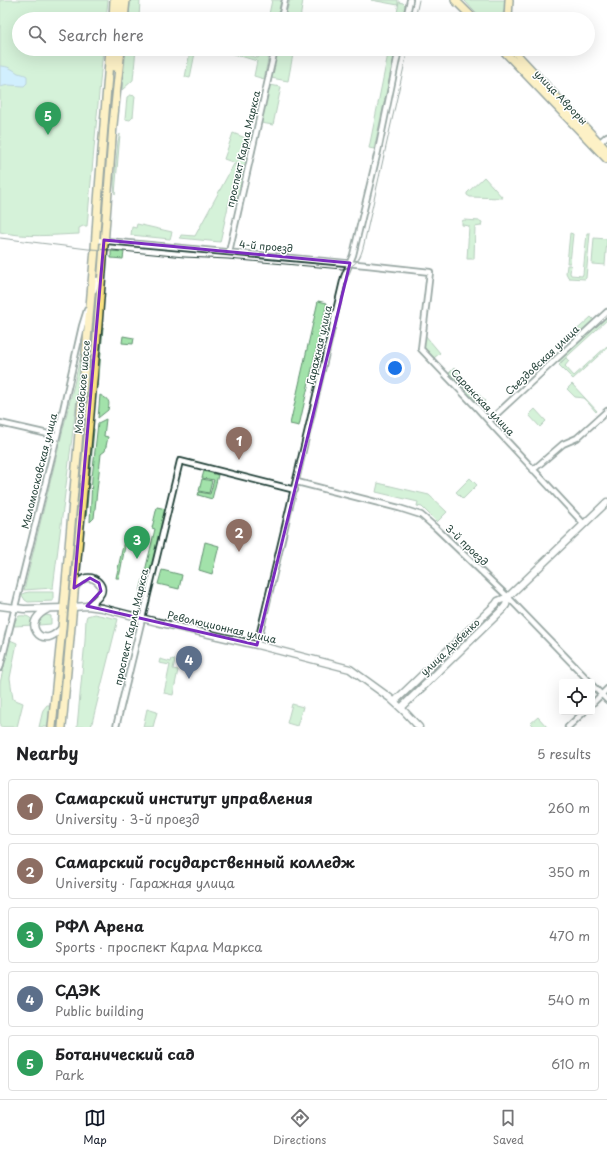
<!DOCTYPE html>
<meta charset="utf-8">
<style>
body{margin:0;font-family:"Playpen Sans",sans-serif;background:#f2f2f2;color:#202124}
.controls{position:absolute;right:12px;bottom:12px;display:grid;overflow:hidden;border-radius:4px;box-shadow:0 4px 16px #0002}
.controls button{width:36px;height:36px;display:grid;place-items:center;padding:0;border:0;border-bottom:1px solid #e0e0e0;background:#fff;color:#202124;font:20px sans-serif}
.you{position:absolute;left:395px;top:368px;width:14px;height:14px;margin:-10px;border:3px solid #fff;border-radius:50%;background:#1a73e8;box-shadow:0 0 0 6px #1a73e833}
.badge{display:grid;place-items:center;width:26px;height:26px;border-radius:50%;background:#111827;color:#fff;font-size:13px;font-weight:700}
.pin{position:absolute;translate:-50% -33px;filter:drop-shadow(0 1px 2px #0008)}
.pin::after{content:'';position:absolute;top:21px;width:14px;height:12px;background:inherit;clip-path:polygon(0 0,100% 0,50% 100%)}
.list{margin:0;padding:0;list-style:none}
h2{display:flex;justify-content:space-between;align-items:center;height:52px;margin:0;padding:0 16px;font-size:17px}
h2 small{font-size:13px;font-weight:400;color:#757577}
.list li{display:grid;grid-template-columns:26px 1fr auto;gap:12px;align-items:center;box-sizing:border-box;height:56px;margin:0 8px 8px;padding:0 8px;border:1px solid #e0e0e0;border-radius:4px}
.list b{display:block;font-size:15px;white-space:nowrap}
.list p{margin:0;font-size:13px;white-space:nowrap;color:#757577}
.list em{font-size:13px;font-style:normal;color:#757577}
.icon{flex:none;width:22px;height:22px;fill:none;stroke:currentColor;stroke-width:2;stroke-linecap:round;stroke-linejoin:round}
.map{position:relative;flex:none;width:607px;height:727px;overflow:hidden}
.search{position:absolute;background:#fff;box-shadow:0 4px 16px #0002;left:12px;right:12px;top:12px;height:44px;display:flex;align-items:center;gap:10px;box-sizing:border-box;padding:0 14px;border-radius:22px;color:#757577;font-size:15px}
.sheet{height:372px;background:#fff}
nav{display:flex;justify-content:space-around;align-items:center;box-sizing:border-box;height:56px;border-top:1px solid #e0e0e0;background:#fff;font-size:11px;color:#757577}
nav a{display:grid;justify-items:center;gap:2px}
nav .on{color:#111827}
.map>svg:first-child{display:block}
.green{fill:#a2e2aa;stroke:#60906f}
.water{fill:#9adbfc;stroke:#699cac}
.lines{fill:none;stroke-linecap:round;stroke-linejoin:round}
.minor-casing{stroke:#1f3d34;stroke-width:8}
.secondary-casing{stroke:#1f3d34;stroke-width:9}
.primary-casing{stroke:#1f3d34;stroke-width:10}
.minor{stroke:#fff;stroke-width:4.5}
.secondary{stroke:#fff;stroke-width:6}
.primary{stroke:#fae180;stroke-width:7}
.tram{stroke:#1f3d34;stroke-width:1}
.marked{fill:none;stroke:#7b2cbf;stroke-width:3;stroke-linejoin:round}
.labels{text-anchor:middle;stroke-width:3;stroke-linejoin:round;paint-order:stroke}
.street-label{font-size:10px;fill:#1f3d34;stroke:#fff}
</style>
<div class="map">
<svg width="607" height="727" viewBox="0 0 607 727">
<rect width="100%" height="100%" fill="#fff"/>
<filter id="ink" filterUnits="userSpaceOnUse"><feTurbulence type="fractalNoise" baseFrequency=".025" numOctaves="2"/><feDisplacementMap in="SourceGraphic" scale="8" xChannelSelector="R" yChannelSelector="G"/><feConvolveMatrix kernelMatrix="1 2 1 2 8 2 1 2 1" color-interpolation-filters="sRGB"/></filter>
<g filter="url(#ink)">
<!-- green -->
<path class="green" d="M0,0H108L106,19H19V49H103L87,226H83L79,228V234C53,235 26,238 0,232Z
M130,0H140L139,19H130L129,18Z
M272,0H281L277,19H268Z
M290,0H303L300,19H284Z
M371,0H398V5Z
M464,0H505C507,12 501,19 489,19C487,19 485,19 483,18C477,16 469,5 464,0Z
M399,2L403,3L405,5L402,19H396Z
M126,49H136L133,80L122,90Z
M229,49L258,58L261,49H270L264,79L254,76L257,61L227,52L226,50Z
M290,49H294L288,81L271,78L277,52L289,54Z
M389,49H396L374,149L369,148Z
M190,52L195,53L190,78L185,77Z
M270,85L281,87L273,125L261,123Z
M130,95L135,96L133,117L130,120L125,119L127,97Z
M233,133L248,139L249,135L254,136L239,200L230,198L220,242L180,238L181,235L195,236L234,164L238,165V164L224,159Z
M120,134L115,194L114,184L118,141Z
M484,177L503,198L470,197L467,195V193Z
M464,220L480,221L482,222L481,226L475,227L474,259H467L469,226L462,225V221Z
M137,224L172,232L170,239L131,235L132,227L136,228Z
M570,233L573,234L570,263H567Z
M587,233H590L586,278L585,279L569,278L568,277L566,273L567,265H571L570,273L571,275L582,276L583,274Z
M594,238L607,239L605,265L592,264Z
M111,251L124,252L123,259L111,258Z
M318,301L327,303L299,426L290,424Z
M607,315V320L560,363L556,359L564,354Z
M591,317L594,320L573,339L570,336Z
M103,327L98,388L97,389L96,388L101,334Z
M425,335L440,353L434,358L423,348Z
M123,336L134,338L133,344L122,343Z
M84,343L53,588L24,590Z
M607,346V348L573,379L559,365L566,358L569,361L565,366L574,376Z
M454,368L485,401L480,405L449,373Z
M572,384L597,411L596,412L584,398L575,397L567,389Z
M100,395C109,400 110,400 108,410L98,418Z
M535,409L546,421L540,427L529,415Z
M106,419L104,436L108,437L105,451L101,454L94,518L90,522L92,478L98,423Z
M93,428L94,429L86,518L85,515L92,430Z
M204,471L218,475L212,499L198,495L199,492L210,494L214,480L202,478Z
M470,478L477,485L463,499L456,492Z
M202,479L212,481L209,493L199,491Z
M378,483L429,495L447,512L437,522L422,507L417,506L418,502L376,492Z
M157,507L166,509L142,606L137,605L155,529L152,528Z
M125,536H127L119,578H116Z
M205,542L219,546L212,574L199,570Z
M162,570L182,575L179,589L158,584Z
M29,592H53V601L28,602L25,600L22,595L24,593Z
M501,603L503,605L410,695L408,696V693Z
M94,614L118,619L91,727H77L85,641L86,619L87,616Z
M46,615L51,616V624L39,625C39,619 41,617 46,615Z
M19,616C27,615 32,617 34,625L14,626L15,621Z
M10,640L17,643L10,678L13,699L23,703L17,727H0V683Z
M160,659L171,662L172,659L175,660L173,669L178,670L173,695L164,693L170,665L159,663Z
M292,704L303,707L297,726L287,723Z
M47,705H50L51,707L48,727H39L43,710Z
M147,709L157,712L153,727H143Z
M538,717L547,727H535L531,723Z"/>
<!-- water -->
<path class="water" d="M0,66C8,66 12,69 18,73C22,74 24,74 27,76V83L24,86L8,85L0,87Z"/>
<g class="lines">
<defs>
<path id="minor" d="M281,19L285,0
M406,19L410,0
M599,143L607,136
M96,240L367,265L430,272L421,349L478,409L494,427L584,524
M229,252L275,49
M94,290L97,280
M489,421L607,312
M0,423L57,436
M533,470L563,444L577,438L607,411
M297,482L399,508L421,515L436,528L508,597L590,682
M257,645L344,277L353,255L378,151L399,49
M0,668L57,436L82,326L87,310
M592,685L607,700
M592,704L607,689
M116,727L180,461L295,490
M568,727L584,712"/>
<path id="secondary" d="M74,588C78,584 81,579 86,578C95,576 104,585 101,593C98,599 92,603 87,606
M0,606L24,609L64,608
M73,607L87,606L102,608L157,622L257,645L350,669L390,698L404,711L419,727
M48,609C44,611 39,614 36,619C31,628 38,639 49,637C54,636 58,632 62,628
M394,702L496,604L498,601L508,597L607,502
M401,708L503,609L506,605L508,597"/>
<path id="primary" d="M455,0L474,19
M113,19L114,0
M119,19L120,0
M124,19L126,0
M508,19L509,0
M502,49L607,159
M513,49L521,59L607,151
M114,67L116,49
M52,727L62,628L95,249L98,202L110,49
M62,727L98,325L113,125L121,49"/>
</defs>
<!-- minor casing -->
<use href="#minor" class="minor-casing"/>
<!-- secondary casing -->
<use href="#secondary" class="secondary-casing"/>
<!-- primary casing -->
<use href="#primary" class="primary-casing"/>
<!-- minor -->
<use href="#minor" class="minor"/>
<!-- secondary -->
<use href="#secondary" class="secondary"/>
<!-- primary -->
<use href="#primary" class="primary"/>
<!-- tram -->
<path class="tram" d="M415,19L419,0
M0,238L88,249L112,250L184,257L228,259L342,269C357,267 361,257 364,244L408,49"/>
</g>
</g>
<!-- marked area -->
<path d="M0 0H607V727H0ZM104,240L350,263L257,645L87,606L101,591L99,583L90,578L74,588Z" fill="#fff" fill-opacity=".55" fill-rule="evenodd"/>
<path class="marked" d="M104,240L350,263L257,645L87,606L101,591L99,583L90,578L74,588Z"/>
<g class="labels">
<!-- street labels -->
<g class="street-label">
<text transform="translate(561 97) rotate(46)" y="4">улица Авроры</text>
<text transform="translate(243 149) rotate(-77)" y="4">проспект Карла Маркса</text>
<text transform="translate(266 246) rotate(5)" y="4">4-й проезд</text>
<text transform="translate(319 345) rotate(-77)" y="4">Гаражная улица</text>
<text transform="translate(542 360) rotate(-43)" y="4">Съездовская улица</text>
<text transform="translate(82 387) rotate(-85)" y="4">Московское шоссе</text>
<text transform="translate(483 402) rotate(47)" y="4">Саранская улица</text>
<text transform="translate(39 471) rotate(-76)" y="4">Маломосковская улица</text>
<text transform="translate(467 545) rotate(44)" y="4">3-й проезд</text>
<text transform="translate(131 627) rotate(-77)" y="4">проспект Карла Маркса</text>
<text transform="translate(222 627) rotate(13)" y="4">Революционная улица</text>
<text transform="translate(450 647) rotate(-44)" y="4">улица Дыбенко</text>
</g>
</g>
</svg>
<div class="controls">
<button><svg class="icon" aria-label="locate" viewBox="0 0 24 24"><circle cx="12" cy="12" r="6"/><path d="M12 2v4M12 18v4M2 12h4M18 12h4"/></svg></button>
</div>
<div class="you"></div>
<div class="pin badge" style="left:239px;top:460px;background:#8d6e63">1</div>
<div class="pin badge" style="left:239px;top:552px;background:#8d6e63">2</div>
<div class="pin badge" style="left:137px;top:559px;background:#2e9e5b">3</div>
<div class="pin badge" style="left:189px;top:679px;background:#5c6f8a">4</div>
<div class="pin badge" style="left:48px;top:135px;background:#2e9e5b">5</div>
<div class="search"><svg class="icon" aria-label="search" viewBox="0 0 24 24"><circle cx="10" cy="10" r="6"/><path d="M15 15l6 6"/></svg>Search here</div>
</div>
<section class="sheet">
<h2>Nearby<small>5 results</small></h2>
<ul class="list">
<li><span class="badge" style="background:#8d6e63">1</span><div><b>Самарский институт управления</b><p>University · 3-й проезд</p></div><em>260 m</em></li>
<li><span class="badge" style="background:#8d6e63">2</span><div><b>Самарский государственный колледж</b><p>University · Гаражная улица</p></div><em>350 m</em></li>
<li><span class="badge" style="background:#2e9e5b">3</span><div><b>РФЛ Арена</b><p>Sports · проспект Карла Маркса</p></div><em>470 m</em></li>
<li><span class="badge" style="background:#5c6f8a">4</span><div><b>СДЭК</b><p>Public building</p></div><em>540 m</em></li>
<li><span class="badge" style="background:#2e9e5b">5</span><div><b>Ботанический сад</b><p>Park</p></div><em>610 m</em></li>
</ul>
</section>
<nav>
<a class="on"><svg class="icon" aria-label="map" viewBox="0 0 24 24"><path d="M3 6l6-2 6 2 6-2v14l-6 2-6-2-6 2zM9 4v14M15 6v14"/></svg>Map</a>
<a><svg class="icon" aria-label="directions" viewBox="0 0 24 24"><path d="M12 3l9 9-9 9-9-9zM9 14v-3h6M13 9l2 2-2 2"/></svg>Directions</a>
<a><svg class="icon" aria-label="saved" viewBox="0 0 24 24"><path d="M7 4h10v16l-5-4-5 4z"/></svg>Saved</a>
</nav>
